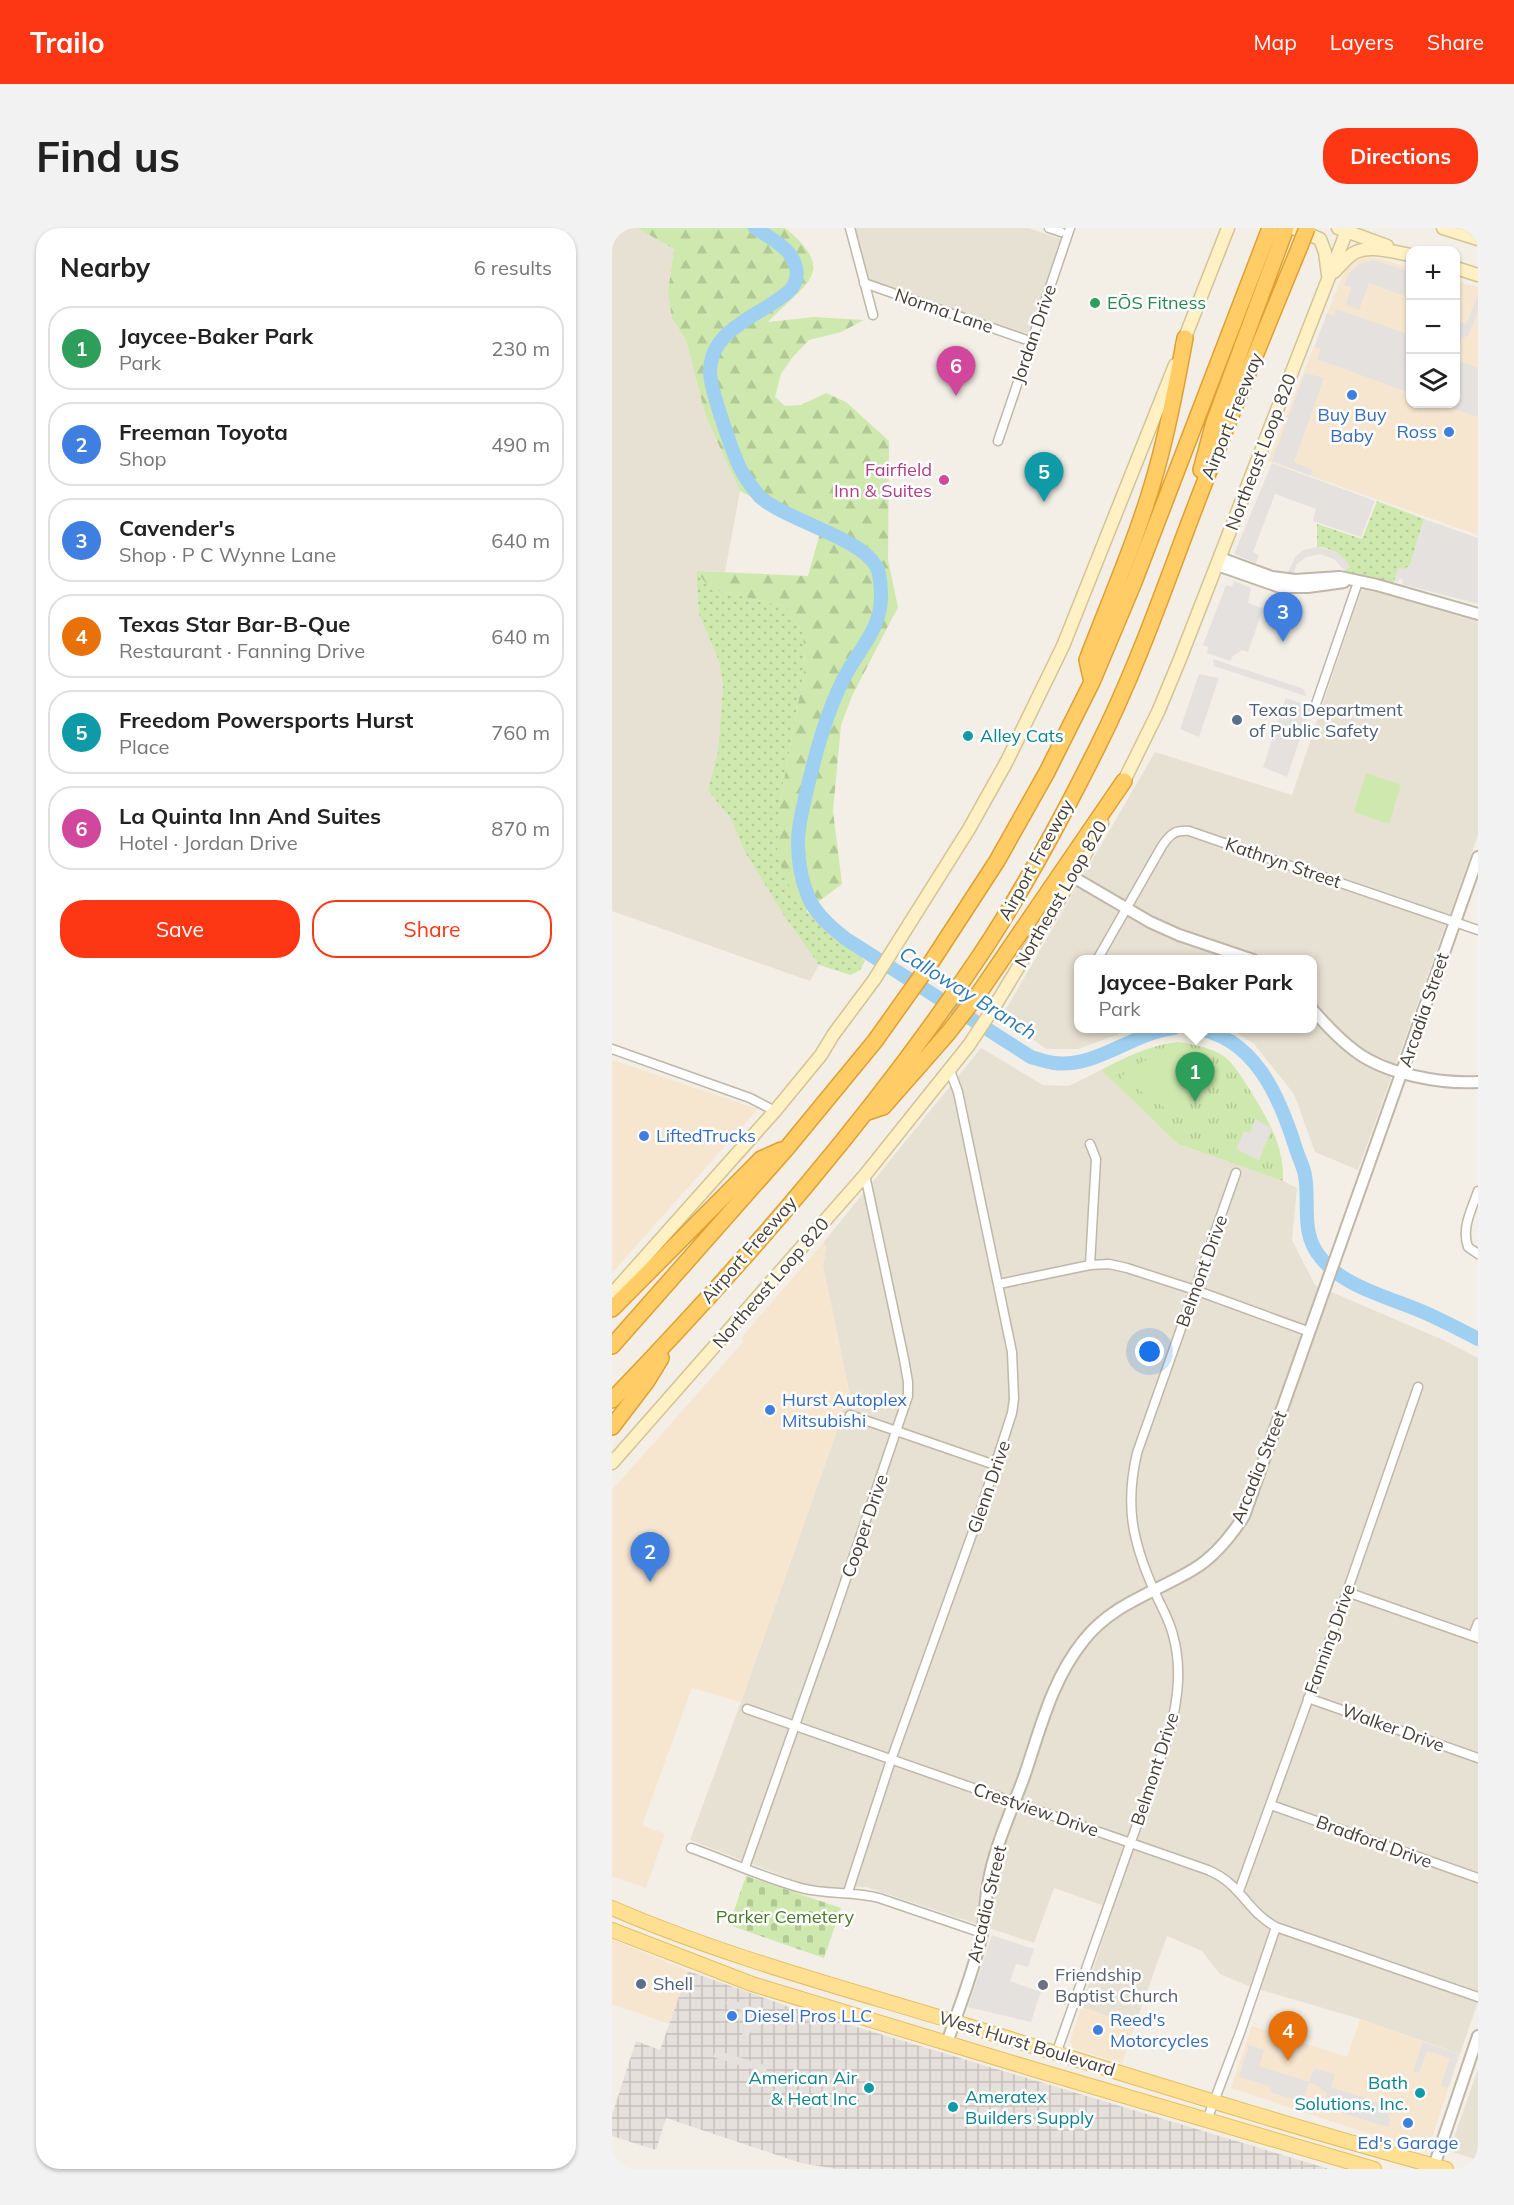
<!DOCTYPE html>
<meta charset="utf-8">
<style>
body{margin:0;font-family:Mulish,sans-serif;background:#f2f2f2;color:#222}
.controls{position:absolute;right:18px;top:18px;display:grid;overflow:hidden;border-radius:12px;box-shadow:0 2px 4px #0004}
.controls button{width:54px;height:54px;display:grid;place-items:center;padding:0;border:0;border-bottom:2px solid #e0e0e0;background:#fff;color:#222;font:30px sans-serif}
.you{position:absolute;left:538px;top:1124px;width:21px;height:21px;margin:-15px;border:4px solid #fff;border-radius:50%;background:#1a73e8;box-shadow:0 0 0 9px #1a73e833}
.badge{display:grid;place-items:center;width:39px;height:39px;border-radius:50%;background:#fd3613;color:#fff;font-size:20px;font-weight:700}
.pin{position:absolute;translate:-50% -50px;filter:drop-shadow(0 2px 3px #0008)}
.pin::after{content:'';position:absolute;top:32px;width:21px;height:18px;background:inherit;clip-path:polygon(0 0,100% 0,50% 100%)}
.popup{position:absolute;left:462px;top:727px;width:243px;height:78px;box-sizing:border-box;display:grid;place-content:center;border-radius:12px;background:#fff;filter:drop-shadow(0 2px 4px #0005);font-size:20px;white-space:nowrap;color:#767676}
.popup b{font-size:22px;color:#222}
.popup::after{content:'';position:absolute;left:50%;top:100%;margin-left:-12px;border:12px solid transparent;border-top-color:#fff}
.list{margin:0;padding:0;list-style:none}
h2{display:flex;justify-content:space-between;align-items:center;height:78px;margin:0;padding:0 24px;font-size:26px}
h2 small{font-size:20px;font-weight:400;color:#767676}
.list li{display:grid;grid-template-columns:39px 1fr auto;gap:18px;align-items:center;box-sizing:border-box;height:84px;margin:0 12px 12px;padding:0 12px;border:2px solid #e0e0e0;border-radius:24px}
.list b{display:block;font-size:22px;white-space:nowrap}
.list p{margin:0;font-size:20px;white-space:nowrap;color:#767676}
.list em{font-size:20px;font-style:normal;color:#767676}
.actions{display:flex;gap:12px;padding:18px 24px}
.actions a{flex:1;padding:14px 0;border:2px solid #fd3613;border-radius:24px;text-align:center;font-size:21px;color:#fd3613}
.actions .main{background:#fd3613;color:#fff}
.icon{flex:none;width:33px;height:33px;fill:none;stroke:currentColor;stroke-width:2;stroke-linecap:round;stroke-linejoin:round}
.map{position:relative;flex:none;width:866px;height:1941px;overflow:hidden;border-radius:24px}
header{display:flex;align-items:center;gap:36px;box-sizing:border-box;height:84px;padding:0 30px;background:#fd3613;color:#fff}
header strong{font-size:28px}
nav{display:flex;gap:33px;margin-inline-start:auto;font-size:21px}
.intro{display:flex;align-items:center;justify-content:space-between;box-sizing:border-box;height:144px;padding:0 36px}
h1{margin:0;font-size:42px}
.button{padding:15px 27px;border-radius:24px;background:#fd3613;color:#fff;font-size:21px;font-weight:700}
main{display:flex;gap:36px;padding:0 36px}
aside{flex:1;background:#fff;border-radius:24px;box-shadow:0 2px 4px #0004}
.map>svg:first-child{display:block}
.residential{fill:#e7e1d3}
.commercial{fill:#f6e6d0}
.industrial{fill:url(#industrial-grid)}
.grass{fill:url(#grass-dots)}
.forest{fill:url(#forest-firs)}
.cemetery{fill:url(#cemetery-stones)}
.park{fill:url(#park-tufts)}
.garden{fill:#cee8ad}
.parking{fill:#e4e1de}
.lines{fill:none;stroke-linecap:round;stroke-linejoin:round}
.river{stroke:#a0d0f1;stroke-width:14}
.minor-casing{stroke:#bfb7a8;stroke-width:11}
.tertiary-casing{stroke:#bfb7a8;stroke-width:14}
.secondary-casing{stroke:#d4c395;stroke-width:15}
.primary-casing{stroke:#e5be61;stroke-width:16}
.motorway-casing{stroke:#dfa033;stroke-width:18}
.minor{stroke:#fff;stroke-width:8}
.tertiary{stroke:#fff;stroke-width:10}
.secondary{stroke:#fff1c4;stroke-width:12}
.primary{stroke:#ffe093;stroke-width:14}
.motorway{stroke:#ffcc65;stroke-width:15}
.motorway-bridge-casing{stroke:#dfa033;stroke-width:18;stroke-linecap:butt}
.motorway-bridge{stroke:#ffcc65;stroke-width:15}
.leisure-dot{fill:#2e9e5b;stroke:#fff;stroke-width:2}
.shop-dot{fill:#3f7fe0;stroke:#fff;stroke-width:2}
.hotel-dot{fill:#d1479c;stroke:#fff;stroke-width:2}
.service-dot{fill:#5c6f8a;stroke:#fff;stroke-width:2}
.culture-dot{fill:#0f9aa8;stroke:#fff;stroke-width:2}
.worship-dot{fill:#6b7280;stroke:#fff;stroke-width:2}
.labels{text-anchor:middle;stroke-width:5;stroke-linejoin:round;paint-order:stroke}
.leisure-label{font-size:18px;fill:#27864d;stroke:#fff;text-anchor:start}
.street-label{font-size:18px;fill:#463f35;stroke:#fff}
.shop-label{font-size:18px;fill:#366cbe;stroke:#fff;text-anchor:start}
.hotel-label{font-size:18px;fill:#b23c85;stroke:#fff;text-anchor:end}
.service-label{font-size:18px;fill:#4e5e75;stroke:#fff;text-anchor:start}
.culture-label{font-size:18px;fill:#0d838f;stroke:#fff;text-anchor:start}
.park-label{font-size:18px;fill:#467827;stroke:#fff}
.worship-label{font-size:18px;fill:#5b616d;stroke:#fff;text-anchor:start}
.water-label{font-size:20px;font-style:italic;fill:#2d7ab3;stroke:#fff}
</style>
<header>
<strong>Trailo</strong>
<nav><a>Map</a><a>Layers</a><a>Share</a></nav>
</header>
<div class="intro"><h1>Find us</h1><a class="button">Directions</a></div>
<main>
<aside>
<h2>Nearby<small>6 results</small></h2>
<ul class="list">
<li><span class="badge" style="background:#2e9e5b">1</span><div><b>Jaycee-Baker Park</b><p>Park</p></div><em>230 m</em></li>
<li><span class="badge" style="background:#3f7fe0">2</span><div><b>Freeman Toyota</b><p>Shop</p></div><em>490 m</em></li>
<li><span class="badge" style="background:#3f7fe0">3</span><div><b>Cavender's</b><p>Shop · P C Wynne Lane</p></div><em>640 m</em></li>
<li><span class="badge" style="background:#e8710a">4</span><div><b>Texas Star Bar-B-Que</b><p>Restaurant · Fanning Drive</p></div><em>640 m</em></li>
<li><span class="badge" style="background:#0f9aa8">5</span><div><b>Freedom Powersports Hurst</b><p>Place</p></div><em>760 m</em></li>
<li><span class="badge" style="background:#d1479c">6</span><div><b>La Quinta Inn And Suites</b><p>Hotel · Jordan Drive</p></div><em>870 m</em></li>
</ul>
<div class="actions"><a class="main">Save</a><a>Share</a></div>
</aside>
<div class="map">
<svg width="866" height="1941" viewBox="0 0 866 1941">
<defs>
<pattern id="industrial-grid" width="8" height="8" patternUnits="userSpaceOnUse" patternTransform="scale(1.5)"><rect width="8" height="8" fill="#e5e0da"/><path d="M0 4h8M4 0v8" fill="none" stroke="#c6c1bc"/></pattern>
<pattern id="grass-dots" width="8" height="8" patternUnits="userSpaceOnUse" patternTransform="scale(1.5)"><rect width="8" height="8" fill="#cee8ad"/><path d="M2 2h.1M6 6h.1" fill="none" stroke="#b2c895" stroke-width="1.8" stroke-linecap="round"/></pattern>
<pattern id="forest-firs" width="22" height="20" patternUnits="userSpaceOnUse" patternTransform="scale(1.5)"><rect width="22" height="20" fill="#cee8ad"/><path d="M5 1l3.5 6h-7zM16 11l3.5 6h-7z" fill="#b2c895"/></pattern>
<pattern id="cemetery-stones" width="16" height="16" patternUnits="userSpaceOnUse" patternTransform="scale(1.5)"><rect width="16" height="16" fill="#cee8ad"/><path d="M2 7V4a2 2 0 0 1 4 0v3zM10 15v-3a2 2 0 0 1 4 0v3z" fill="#b2c895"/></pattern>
<pattern id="park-tufts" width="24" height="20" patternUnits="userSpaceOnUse" patternTransform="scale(1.5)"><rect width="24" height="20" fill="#cee8ad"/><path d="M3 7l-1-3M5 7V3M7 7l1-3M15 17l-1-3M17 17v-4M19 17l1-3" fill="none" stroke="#b2c895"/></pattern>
</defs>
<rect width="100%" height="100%" fill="#f3efe6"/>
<!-- residential -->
<path class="residential" d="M0,0H25L62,21L56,64L60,91L74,112L94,189L128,263L113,344L84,343L87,386L107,433L111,457L106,523L96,562L119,591L133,624L171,686L207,737L198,753L0,683Z
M242,0H416L449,11L417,106L255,51Z
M750,360L866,394V607L746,942L703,924L682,866L642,816L619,801L700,800V732H466V800L521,801L466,821H434L390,788L543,524L680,567Z
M369,820L431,857L457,858L489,842L566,916L671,953L685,960L680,1012L703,1057L829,1111L866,1130V1774L848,1826L748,1791L639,1759L608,1746L590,1723L555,1708L523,1797L469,1779L501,1681L442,1660L422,1715L254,1659L214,1660L191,1656L78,1612L129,1474L229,1191L237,1163L211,1038L214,1019L211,1015Z
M866,1841V1932L837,1923Z"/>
<!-- commercial -->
<path class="commercial" d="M751,29L768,30L798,40V176H844V53L866,59V307L656,233L732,44L739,35Z
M0,832L146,881L0,1045Z
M211,1015L214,1019L211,1038L237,1163L229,1191L129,1474L80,1460L30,1597L53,1606L34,1660L0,1648V1262L131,1114L129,1110Z
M0,1711L76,1743L57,1796L0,1776Z
M469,1779L523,1797L510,1836L461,1820L458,1814Z
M748,1791L848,1826L815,1925L619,1860L640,1798L735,1829Z"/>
<!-- industrial -->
<path class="industrial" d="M76,1743L175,1778L717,1941H224L189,1935L54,1890L44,1922L0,1908V1887L24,1813L48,1822Z"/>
<!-- grass -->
<path class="grass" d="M765,273L812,291L798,337L793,341H786L781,358L734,345L732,342L738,339C730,327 720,319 705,319V296L750,311Z
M84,343L99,361L175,379L191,406L193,438L167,579L194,683L253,733L248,742L239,747L207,737L171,686L133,624L119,591L96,562L106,523L111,457L107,433L87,386Z"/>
<!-- forest -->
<path class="forest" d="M25,0H173C229,45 190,57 156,94L202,89L252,92L229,104L197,112L180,130L169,146L163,169L173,178L189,177L214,165L234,174L277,213L276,332L286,379L240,468L229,497L221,583L230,656L194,683L179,662L165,628L167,579L193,438L191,406L175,379L99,361L84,343L196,348L208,305L128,263L94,189L74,112L60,91L56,64L62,21Z"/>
<!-- cemetery -->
<path class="cemetery" d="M134,1648L229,1680L212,1730L117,1697Z"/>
<!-- park -->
<path class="park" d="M566,814C583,817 600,819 614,830C623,837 630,850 636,859C654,888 673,918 671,953L566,916L489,842C514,829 538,817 566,814Z"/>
<!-- garden -->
<path class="garden" d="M754,545L789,557L777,596L742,584Z
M557,824L574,827L591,835L563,887L509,849C523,836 538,829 557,824Z"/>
<!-- parking -->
<path class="parking" d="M762,32L798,44V70L757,55L747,82L734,77L739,59L732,57L737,46L747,36Z
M866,68V83L856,108L850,110L844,127V104L847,94L854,96Z
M724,81L798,107V165L705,131L709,121L703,118L715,85L722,88Z
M844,132L866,140V189L828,176H844Z
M693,145L712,150L682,234L700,242L699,248L660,233Z
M660,235L763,273L749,309L701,293L704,281L663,266L641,324L647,327L644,335L622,326Z
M812,291L866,310V376L790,356L791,352L788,350L786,354L782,353L786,340L793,341L798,337Z
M705,319L723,323L732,330L738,339L732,342L722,331L708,326L694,329L685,336L681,346H675L684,328L692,322Z
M622,353L639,360L636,375L651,381L636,424L630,422L621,428L618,433L595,425L596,419L591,417L614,357L620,359Z
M601,431L692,461L694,468L602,438Z
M587,446L607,450L587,509L568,501Z
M674,470L699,479L675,549L651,539Z
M643,891L660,900L647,932L624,921L632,903L638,905Z
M380,1707L422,1721L416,1739L404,1736L398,1753L429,1764L419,1794L356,1779Z
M116,1770L147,1782L136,1810L130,1807L138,1786L114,1776Z
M811,1814L847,1826L836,1860L829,1858L838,1830L815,1823L807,1845L801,1843Z
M637,1817L652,1822L647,1838L697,1854L702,1840L723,1846L719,1859L774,1877L778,1893L776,1899L711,1879L715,1865L703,1856L697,1855L690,1874L658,1864L659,1858L627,1849Z
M104,1822L156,1838L154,1845L101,1829Z"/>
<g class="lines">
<!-- river -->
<path class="river" d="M143,0C154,7 167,14 176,24C186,36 189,53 176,64C149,88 98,100 98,144C98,160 123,234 132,247C136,254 143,263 148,269C174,292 249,310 264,338C268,345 269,361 269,369C269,402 246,422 232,450C215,483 205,521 196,557C192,576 186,595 186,615C186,632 189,651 196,668C202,685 220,700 234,711L419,829C426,831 434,834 442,835C485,840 520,805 562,800
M581,800C643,808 668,870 684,921C687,930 691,938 693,947C698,976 688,1006 709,1030C732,1059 776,1069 809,1083C828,1091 847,1101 866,1111"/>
<defs>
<path id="minor" d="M238,0L261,87
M437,0L449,4
M252,55L412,111
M386,213L458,0
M704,476L746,354
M485,732L550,618C558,606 563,602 577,603L866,702
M0,821L138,870L163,883
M478,916L484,931L478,1037
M866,963C860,981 849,1000 856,1019L866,1026
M387,1056L478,1037L497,1036L515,1040L583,1062L698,1104
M238,1187L383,1237
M735,1364L866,1410
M861,1408L866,1395
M696,1470L866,1530
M135,1481L596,1642C631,1657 633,1682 664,1699L866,1769
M659,1577L866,1650
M79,1620C116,1633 152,1650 189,1660C215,1667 241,1663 267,1670L370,1705
M133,1639L218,1398L296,1168V1154L292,1131L253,947
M627,1663L735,1364L806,1159
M236,1664L279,1532L368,1284L400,1185L402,1171L400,1124L346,864L337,840
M444,1826L558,1503C566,1471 570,1439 561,1407C557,1390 547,1375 541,1360C520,1312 513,1277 525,1225L624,945
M595,1892L629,1802L664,1699"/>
<path id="tertiary" d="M608,330L660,349L683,352L728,349L765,357L866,386
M605,337L668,359H696L732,354
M461,649L538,694L567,707L641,732
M700,781C713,796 727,811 743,823C773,846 828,856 866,854
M335,1815C347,1779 362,1743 370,1706C373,1690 373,1673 376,1657C382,1620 399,1584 412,1549C428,1502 440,1451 472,1412C500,1376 544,1364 582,1341C602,1329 619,1308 632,1288L866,629
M821,1941L866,1808"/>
<path id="secondary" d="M681,0L708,11L713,24L716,47
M726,0L775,18
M831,0L866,11
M844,40L866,47
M722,44C729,37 735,28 744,24C760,17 782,24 798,27
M570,117L616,0
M508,561L546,484L568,431L736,0
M0,1066L163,883L209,827L221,807L262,752L357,601L395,533L451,418L563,137
M0,1235L253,947L357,817L384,776L461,649L490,595"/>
<path id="primary" d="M0,1680C111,1728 228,1759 343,1794C506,1844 669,1896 834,1941
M0,1702L140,1756L424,1842L762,1941"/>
<path id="motorway" d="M589,242L602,194L674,0
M480,454L475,432C499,369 527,306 545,240C557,197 565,154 573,110
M253,885L271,879L336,805L367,765L512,553
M0,1081L149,931L169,922
M0,1118L175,920L263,813L320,733L385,633L435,544L480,454L522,354L658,0
M0,1172C134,1033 262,886 369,726C413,660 451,588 486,518C521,448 547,375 574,303C610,207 649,113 688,18
M0,1199L35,1153L49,1130"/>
</defs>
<!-- minor casing -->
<use href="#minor" class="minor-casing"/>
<!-- tertiary casing -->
<use href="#tertiary" class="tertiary-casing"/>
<!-- secondary casing -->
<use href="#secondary" class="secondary-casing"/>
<!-- primary casing -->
<use href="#primary" class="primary-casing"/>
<!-- motorway casing -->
<use href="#motorway" class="motorway-casing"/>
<!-- minor -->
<use href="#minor" class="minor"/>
<!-- tertiary -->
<use href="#tertiary" class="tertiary"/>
<!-- secondary -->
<use href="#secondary" class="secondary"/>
<!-- primary -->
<use href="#primary" class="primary"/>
<!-- motorway -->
<use href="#motorway" class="motorway"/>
<defs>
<path id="motorway-bridge" d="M688,18L695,0"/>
</defs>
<!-- motorway-bridge casing -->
<use href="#motorway-bridge" class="motorway-bridge-casing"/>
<!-- motorway-bridge -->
<use href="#motorway-bridge" class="motorway-bridge"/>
</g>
<!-- markers -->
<circle class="leisure-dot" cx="483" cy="75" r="6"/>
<g class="shop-dot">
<circle cx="740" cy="167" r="6"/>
<circle cx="837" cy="204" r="6"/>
<circle cx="32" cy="908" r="6"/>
<circle cx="158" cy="1182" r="6"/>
<circle cx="120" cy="1788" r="6"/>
<circle cx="486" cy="1802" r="6"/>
<circle cx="796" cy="1895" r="6"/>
</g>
<circle class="hotel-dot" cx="332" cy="252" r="6"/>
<g class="service-dot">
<circle cx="625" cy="492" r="6"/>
<circle cx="29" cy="1756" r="6"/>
</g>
<g class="culture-dot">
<circle cx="356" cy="508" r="6"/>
<circle cx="257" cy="1860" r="6"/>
<circle cx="808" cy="1865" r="6"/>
<circle cx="341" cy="1879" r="6"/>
</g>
<circle class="worship-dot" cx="431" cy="1757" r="6"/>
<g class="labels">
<!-- leisure labels -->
<g class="leisure-label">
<text x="495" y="81">EŌS Fitness</text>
</g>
<!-- street labels -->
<g class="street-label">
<text transform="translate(332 83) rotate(19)" y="6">Norma Lane</text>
<text transform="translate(422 106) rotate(-71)" y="6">Jordan Drive</text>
<text transform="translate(620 188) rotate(-68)" y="6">Airport Freeway</text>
<text transform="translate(649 224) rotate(-69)" y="6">Northeast Loop 820</text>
<text transform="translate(424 632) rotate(-61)" y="6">Airport Freeway</text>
<text transform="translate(671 635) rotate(19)" y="6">Kathryn Street</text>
<text transform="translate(449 666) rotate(-60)" y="6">Northeast Loop 820</text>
<text transform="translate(812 782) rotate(-71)" y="6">Arcadia Street</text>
<text transform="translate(137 1022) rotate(-49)" y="6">Airport Freeway</text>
<text transform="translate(590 1043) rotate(-70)" y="6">Belmont Drive</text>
<text transform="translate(159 1055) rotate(-49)" y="6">Northeast Loop 820</text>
<text transform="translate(647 1239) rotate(-68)" y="6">Arcadia Street</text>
<text transform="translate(377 1259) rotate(-71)" y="6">Glenn Drive</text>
<text transform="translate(253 1298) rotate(-71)" y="6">Cooper Drive</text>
<text transform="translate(718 1411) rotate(-70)" y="6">Fanning Drive</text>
<text transform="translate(781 1500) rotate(20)" y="6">Walker Drive</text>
<text transform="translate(543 1541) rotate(-72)" y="6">Belmont Drive</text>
<text transform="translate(424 1582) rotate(19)" y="6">Crestview Drive</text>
<text transform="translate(762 1614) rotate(20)" y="6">Bradford Drive</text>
<text transform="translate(375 1676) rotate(-77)" y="6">Arcadia Street</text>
<text transform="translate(415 1816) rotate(17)" y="6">West Hurst Boulevard</text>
</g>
<!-- shop labels -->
<g class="shop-label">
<text x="740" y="193" text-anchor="middle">Buy Buy<tspan x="740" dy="21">Baby</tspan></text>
<text x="825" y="210" text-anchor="end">Ross</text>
<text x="44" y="914">LiftedTrucks</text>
<text x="170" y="1178">Hurst Autoplex<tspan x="170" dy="21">Mitsubishi</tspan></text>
<text x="132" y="1794">Diesel Pros LLC</text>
<text x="498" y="1798">Reed's<tspan x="498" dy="21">Motorcycles</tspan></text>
<text x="796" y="1921" text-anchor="middle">Ed's Garage</text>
</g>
<!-- hotel labels -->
<g class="hotel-label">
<text x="320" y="248">Fairfield<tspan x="320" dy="21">Inn &amp; Suites</tspan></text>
</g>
<!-- service labels -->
<g class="service-label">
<text x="637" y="488">Texas Department<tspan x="637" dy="21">of Public Safety</tspan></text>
<text x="41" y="1762">Shell</text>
</g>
<!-- culture labels -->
<g class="culture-label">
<text x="368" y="514">Alley Cats</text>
<text x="245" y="1856" text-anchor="end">American Air<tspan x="245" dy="21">&amp; Heat Inc</tspan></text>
<text x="796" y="1861" text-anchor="end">Bath<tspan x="796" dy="21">Solutions, Inc.</tspan></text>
<text x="353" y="1875">Ameratex<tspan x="353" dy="21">Builders Supply</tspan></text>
</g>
<!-- park labels -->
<g class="park-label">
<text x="173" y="1695">Parker Cemetery</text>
</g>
<!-- worship labels -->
<g class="worship-label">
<text x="443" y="1753">Friendship<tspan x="443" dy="21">Baptist Church</tspan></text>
</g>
<!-- water labels -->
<g class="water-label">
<text transform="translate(356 765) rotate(32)" y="7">Calloway Branch</text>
</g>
</g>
</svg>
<div class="controls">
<button>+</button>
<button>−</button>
<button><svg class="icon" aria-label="layers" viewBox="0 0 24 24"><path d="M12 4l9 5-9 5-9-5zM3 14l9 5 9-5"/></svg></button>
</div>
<div class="you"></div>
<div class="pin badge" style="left:583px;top:874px;background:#2e9e5b">1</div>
<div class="popup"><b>Jaycee-Baker Park</b>Park</div>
<div class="pin badge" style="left:38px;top:1354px;background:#3f7fe0">2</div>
<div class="pin badge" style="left:671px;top:414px;background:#3f7fe0">3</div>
<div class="pin badge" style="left:676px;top:1833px;background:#e8710a">4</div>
<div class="pin badge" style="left:432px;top:274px;background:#0f9aa8">5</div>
<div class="pin badge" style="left:344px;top:168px;background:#d1479c">6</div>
</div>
</main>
